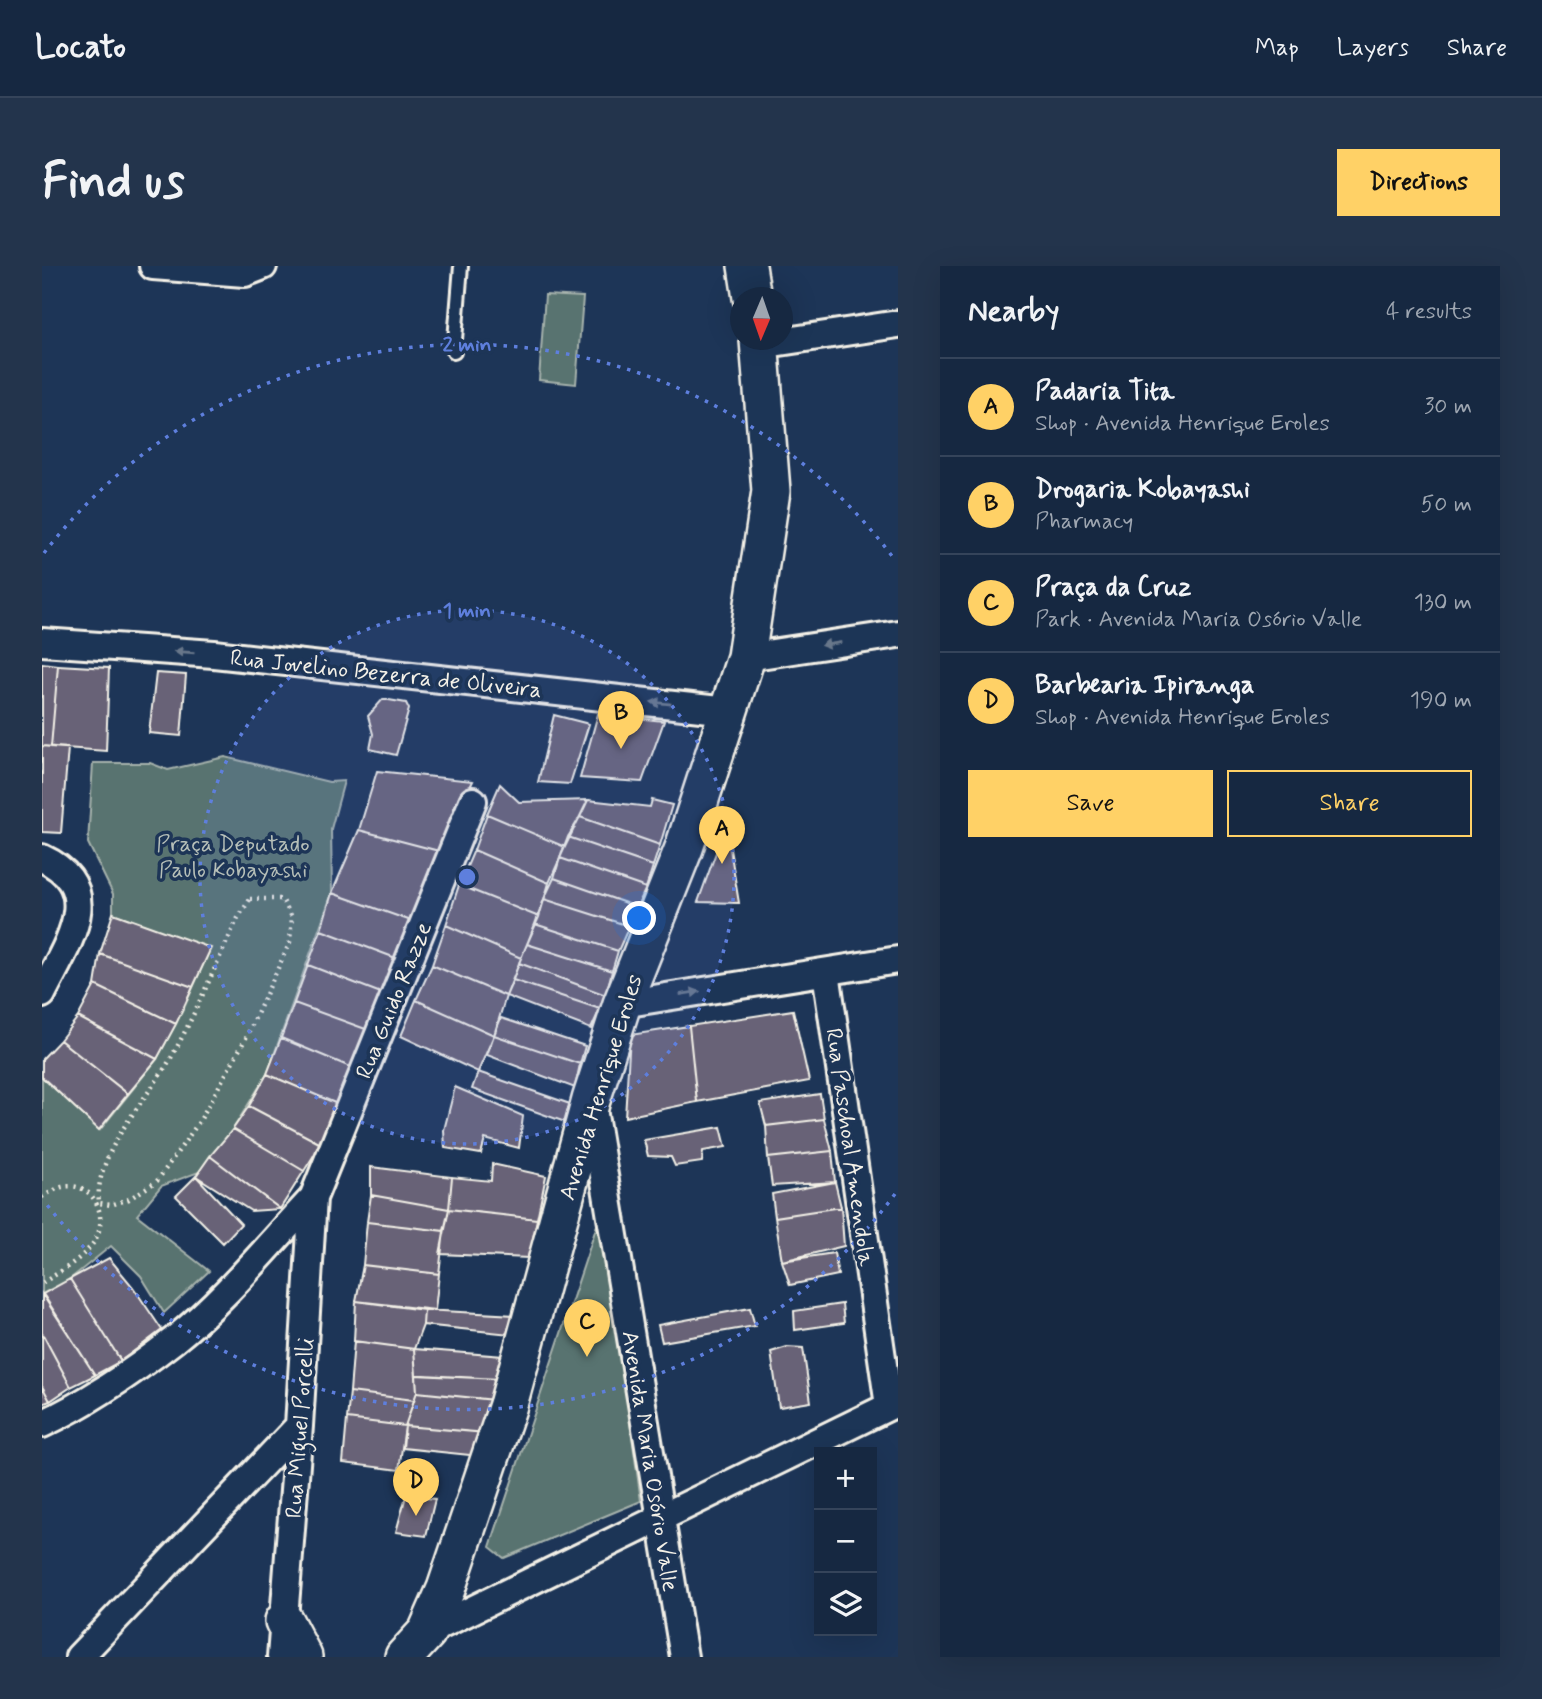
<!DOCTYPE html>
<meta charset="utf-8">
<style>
body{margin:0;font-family:Mynerve,sans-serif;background:#23344c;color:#f1f3f6}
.controls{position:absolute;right:21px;bottom:21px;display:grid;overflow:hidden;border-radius:0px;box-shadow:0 7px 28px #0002}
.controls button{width:63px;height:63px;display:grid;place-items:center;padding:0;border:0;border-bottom:2px solid #35445a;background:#162841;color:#f1f3f6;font:35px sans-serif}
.compass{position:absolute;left:688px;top:21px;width:63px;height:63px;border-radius:50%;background:#162841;box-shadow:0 7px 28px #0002;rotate:182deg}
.you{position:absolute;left:598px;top:653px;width:24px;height:24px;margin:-18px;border:5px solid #fff;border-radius:50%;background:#1a73e8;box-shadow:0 0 0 10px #1a73e833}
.badge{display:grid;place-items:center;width:46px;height:46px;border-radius:50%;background:#ffd166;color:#111;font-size:23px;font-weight:700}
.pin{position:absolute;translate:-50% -58px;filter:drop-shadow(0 2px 4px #0008)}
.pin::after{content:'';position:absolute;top:37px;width:24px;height:21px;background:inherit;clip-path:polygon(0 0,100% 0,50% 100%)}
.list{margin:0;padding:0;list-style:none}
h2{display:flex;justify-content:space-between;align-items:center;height:91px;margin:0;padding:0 28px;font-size:30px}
h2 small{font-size:23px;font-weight:400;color:#9ea6b1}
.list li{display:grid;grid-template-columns:46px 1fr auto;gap:21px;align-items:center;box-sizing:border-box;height:98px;padding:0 28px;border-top:2px solid #35445a}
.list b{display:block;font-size:26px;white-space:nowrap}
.list p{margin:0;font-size:23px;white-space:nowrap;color:#9ea6b1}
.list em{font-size:23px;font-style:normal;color:#9ea6b1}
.actions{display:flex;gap:14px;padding:21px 28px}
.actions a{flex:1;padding:16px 0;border:2px solid #ffd166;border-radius:0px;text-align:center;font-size:24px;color:#ffd166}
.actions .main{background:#ffd166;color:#111}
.icon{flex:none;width:38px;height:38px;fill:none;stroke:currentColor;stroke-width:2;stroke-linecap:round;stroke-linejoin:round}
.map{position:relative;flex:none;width:856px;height:1391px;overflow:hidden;border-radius:0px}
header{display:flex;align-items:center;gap:42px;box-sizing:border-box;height:98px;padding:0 35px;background:#162841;border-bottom:2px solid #35445a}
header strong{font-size:33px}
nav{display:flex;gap:38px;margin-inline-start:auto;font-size:24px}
.intro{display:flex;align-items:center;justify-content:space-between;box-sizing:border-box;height:168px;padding:0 42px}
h1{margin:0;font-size:49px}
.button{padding:18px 32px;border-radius:0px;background:#ffd166;color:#111;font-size:24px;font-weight:700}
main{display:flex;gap:42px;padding:0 42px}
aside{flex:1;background:#162841;border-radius:0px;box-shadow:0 7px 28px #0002}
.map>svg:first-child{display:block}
.green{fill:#597370;stroke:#a6b2ac;stroke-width:2}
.building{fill:#676277;stroke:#f4f1e8;stroke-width:2}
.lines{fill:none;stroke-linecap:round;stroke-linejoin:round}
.service-casing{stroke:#f4f1e8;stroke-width:18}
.minor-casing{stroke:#f4f1e8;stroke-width:32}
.secondary-casing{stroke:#f4f1e8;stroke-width:42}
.path{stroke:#f4f1e8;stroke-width:4.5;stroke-dasharray:2 5;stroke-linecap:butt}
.service{stroke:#1d3557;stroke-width:12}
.minor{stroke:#1d3557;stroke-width:26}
.secondary{stroke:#1d3557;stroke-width:37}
.oneway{fill:#68778a}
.ring{fill:none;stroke:#5e7fdd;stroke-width:3.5;stroke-dasharray:3.5 7}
.labels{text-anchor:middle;stroke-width:7;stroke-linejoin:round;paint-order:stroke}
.street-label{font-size:23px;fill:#f4f1e8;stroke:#1d3557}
.park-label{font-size:23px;fill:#b6bfb8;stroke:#1d3557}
.centre{fill:#5e7fdd;stroke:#1d3557;stroke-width:3.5}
.ring-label{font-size:21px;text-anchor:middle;font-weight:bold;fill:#5e7fdd;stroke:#1d3557;stroke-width:7;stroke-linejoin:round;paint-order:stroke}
</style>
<header>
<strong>Locato</strong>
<nav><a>Map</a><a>Layers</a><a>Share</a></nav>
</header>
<div class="intro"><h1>Find us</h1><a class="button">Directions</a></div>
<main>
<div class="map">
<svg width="856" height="1391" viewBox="0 0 856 1391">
<rect width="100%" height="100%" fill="#1d3557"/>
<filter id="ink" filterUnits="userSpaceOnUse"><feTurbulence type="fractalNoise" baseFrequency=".0143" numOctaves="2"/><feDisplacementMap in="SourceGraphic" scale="14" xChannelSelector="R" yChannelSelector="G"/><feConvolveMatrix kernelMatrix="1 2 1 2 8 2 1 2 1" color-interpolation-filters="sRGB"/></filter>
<g filter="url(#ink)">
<!-- green -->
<path class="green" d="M503,29L541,31L534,118L497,114Z
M183,491L287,516L302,515L289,563L290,627L225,808L191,863L157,906L119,920L95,949L167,1005L122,1047L99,1010L69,980L28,1013L0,1028V811L58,864L115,793L142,742L168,683L71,647V628L46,577L51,497H108L126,504Z
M559,947L599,1235L462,1292L448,1281Z"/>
<!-- building -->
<path class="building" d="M0,397L16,399L9,481L0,480Z
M16,399L67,402L64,485L9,481Z
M114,407L144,409L139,470L107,467Z
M341,433L364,437L367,443L354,489L328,483L331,468L326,450Z
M556,448L622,455L600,516L538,512Z
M512,449L547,458L528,518L496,516Z
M0,480L26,482L19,567L0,566Z
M335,505L431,515L397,585L317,564Z
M458,518L477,536L546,534L523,581L445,548Z
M546,534L608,541L610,534L630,539L618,579L538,551Z
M445,548L523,581L507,617L432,584Z
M538,551L618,579L611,600L526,571Z
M684,559L697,637L656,636Z
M317,564L397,585L375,657L290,627Z
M526,571L611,600L604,622L518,592Z
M432,584L507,617L497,651L417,619Z
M518,592L604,622L595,641L512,612Z
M512,612L595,641L587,660L502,633Z
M417,619L497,651L479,692L404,659Z
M290,627L375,657L359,694L279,664Z
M502,633L587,660L576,685L493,658Z
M71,647L169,682L151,721L58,688Z
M493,658L576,685L570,705L485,678Z
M404,659L479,692L464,730L390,699Z
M279,664L359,694L344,729L266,699Z
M485,678L570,705L564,729L477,697Z
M58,688L151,721L134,758L53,719Z
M477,697L564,729L558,743L471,714Z
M266,699L344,729L329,765L252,737Z
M390,699L464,730L452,769L374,734Z
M471,714L558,743L549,763L464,730Z
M53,719L134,758L115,793L36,751Z
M374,734L452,769L436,806L359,770Z
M252,737L329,765L313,803L239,772Z
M751,744L767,815L655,836L647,760Z
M36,751L115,793L86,828L18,774Z
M459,752L543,780L538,798L452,769Z
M647,760L655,836L583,851L588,769Z
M452,769L538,798L533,822L445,789Z
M239,772L313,803L300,840L225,808Z
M18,774L86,828L57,864L0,811V793Z
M436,806L528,838L523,856L430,823Z
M225,808L300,840L279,878L207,840Z
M413,821L481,850L477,882L443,873L439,888L403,882L402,864Z
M778,828L782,853L724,860L718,837Z
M207,840L279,878L262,905L191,863Z
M782,853L790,885L726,892L724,860Z
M679,861L684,881L661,885L660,896L633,900L629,891L606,890L602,874Z
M191,863L262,905L238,943L168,890Z
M790,885L793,916L730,920L726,892Z
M168,890L238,943L209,945L154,910Z
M450,898L504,910L495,953L407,943L410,911L449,915Z
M329,901L410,911L407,943L329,929Z
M154,910L199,958L181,977L134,930Z
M793,916L799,941L733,951L730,928Z
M329,929L407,943L402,965L325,956Z
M799,941L802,980L740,995L733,951Z
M407,943L495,953L487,992L398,988Z
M325,956L402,965L397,1008L321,999Z
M792,987L796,1009L748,1019L740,995Z
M67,992L91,1021L120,1064L79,1095L28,1013Z
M321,999L397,1008L393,1044L314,1035Z
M28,1013L79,1095L53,1109L1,1028Z
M0,1028L53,1109L29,1121L0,1067Z
M314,1035L382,1044L381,1059L372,1083L312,1075Z
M800,1038L802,1057L753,1064L752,1045Z
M708,1042L713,1060L620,1076L616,1059Z
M382,1044L473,1049L468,1068L381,1059Z
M0,1067L29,1121L8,1135L0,1120Z
M312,1075L372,1083L375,1126L372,1134L308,1126Z
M745,1081L761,1082L769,1136L737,1141L729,1086Z
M372,1083L461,1090L456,1113L374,1109Z
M374,1109H381L456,1113L452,1134L375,1126Z
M0,1120L8,1135L0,1138Z
M308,1126L372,1134L363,1160L305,1153Z
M375,1126L452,1134L444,1167L363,1160Z
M305,1153L363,1160L357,1204L301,1197Z
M363,1160L444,1167L437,1190L361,1182Z
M364,1230L393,1233L384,1270L354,1266Z"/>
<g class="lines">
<defs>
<path id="service" d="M412,86L419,0"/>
<path id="minor" d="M111,0L203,7L221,0
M718,79L856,58
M0,376L172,388L686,445
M704,391L856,368
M0,592C67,623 23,681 0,728
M784,706L847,1140
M580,738L856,694
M551,843L642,1391
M0,1158C47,1136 91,1106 132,1074C183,1033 226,980 271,932
M385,1366L856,1136
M37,1391L257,1160
M239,1391L257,1160L271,932L431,535"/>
<path id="secondary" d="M705,0L710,32
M242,1355L261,1391
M362,1391L385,1366L404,1323L466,1139L549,834L580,738L642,582L704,391L729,225L717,74"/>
</defs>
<!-- service casing -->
<use href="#service" class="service-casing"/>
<!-- minor casing -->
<use href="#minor" class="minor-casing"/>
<!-- secondary casing -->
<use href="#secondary" class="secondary-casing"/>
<!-- path -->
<path class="path" d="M208,633H240L250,651L248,676L204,772L157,856L115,915L87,933L69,939L57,937C52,886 105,834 129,792C154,747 174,698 196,652Z
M0,931C6,928 13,923 20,921C52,914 68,951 52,976C40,993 18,1006 0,1017"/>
<!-- service -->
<use href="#service" class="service"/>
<!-- minor -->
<use href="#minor" class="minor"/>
<!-- secondary -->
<use href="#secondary" class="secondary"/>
</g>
<!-- one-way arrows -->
<defs><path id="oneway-solid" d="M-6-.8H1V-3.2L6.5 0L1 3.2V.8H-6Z" transform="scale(1.75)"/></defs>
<g class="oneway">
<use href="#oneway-solid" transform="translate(789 378) rotate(171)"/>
<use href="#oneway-solid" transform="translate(142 386) rotate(-176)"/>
<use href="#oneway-solid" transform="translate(619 437) rotate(-174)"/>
<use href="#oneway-solid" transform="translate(648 727) rotate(-9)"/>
</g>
</g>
<!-- distance rings -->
<circle cx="425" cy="611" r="267" fill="#5e7fdd" fill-opacity=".12"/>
<g class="ring">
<circle cx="425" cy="611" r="267"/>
<path d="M853 928A533 533 0 0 1 2 935M2 287A533 533 0 0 1 853 294"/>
</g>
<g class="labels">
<!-- street labels -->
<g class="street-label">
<text transform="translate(344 407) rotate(6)" y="8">Rua Jovelino Bezerra de Oliveira</text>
<text transform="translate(351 734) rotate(-68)" y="8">Rua Guido Razze</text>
<text transform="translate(558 821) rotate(-73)" y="8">Avenida Henrique Eroles</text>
<text transform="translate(809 881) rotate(82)" y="8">Rua Paschoal Amendola</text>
<text transform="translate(257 1162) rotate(-86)" y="8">Rua Miguel Porcelli</text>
<text transform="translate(609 1195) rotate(81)" y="8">Avenida Maria Osório Valle</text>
</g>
<!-- park labels -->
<g class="park-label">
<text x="191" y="585">Praça Deputado<tspan x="191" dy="26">Paulo Kobayashi</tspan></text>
</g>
</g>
<circle cx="425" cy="611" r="10" class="centre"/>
<g class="ring-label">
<text x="425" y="85">2 min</text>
<text x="425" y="351">1 min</text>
</g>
</svg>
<div class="controls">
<button>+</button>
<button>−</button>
<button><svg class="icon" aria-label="layers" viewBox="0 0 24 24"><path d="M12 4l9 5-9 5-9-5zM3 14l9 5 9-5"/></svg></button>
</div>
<svg class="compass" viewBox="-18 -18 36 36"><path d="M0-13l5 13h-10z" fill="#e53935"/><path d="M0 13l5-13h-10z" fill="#9ea6b1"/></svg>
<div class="you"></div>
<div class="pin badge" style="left:680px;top:598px">A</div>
<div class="pin badge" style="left:579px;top:483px">B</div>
<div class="pin badge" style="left:545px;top:1091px">C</div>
<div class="pin badge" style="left:374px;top:1250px">D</div>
</div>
<aside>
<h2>Nearby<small>4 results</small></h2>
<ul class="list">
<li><span class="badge">A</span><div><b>Padaria Tita</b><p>Shop · Avenida Henrique Eroles</p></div><em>30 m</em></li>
<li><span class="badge">B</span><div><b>Drogaria Kobayashi</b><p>Pharmacy</p></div><em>50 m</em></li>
<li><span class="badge">C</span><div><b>Praça da Cruz</b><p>Park · Avenida Maria Osório Valle</p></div><em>130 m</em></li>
<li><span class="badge">D</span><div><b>Barbearia Ipiranga</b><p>Shop · Avenida Henrique Eroles</p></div><em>190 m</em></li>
</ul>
<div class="actions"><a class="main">Save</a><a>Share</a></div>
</aside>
</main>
